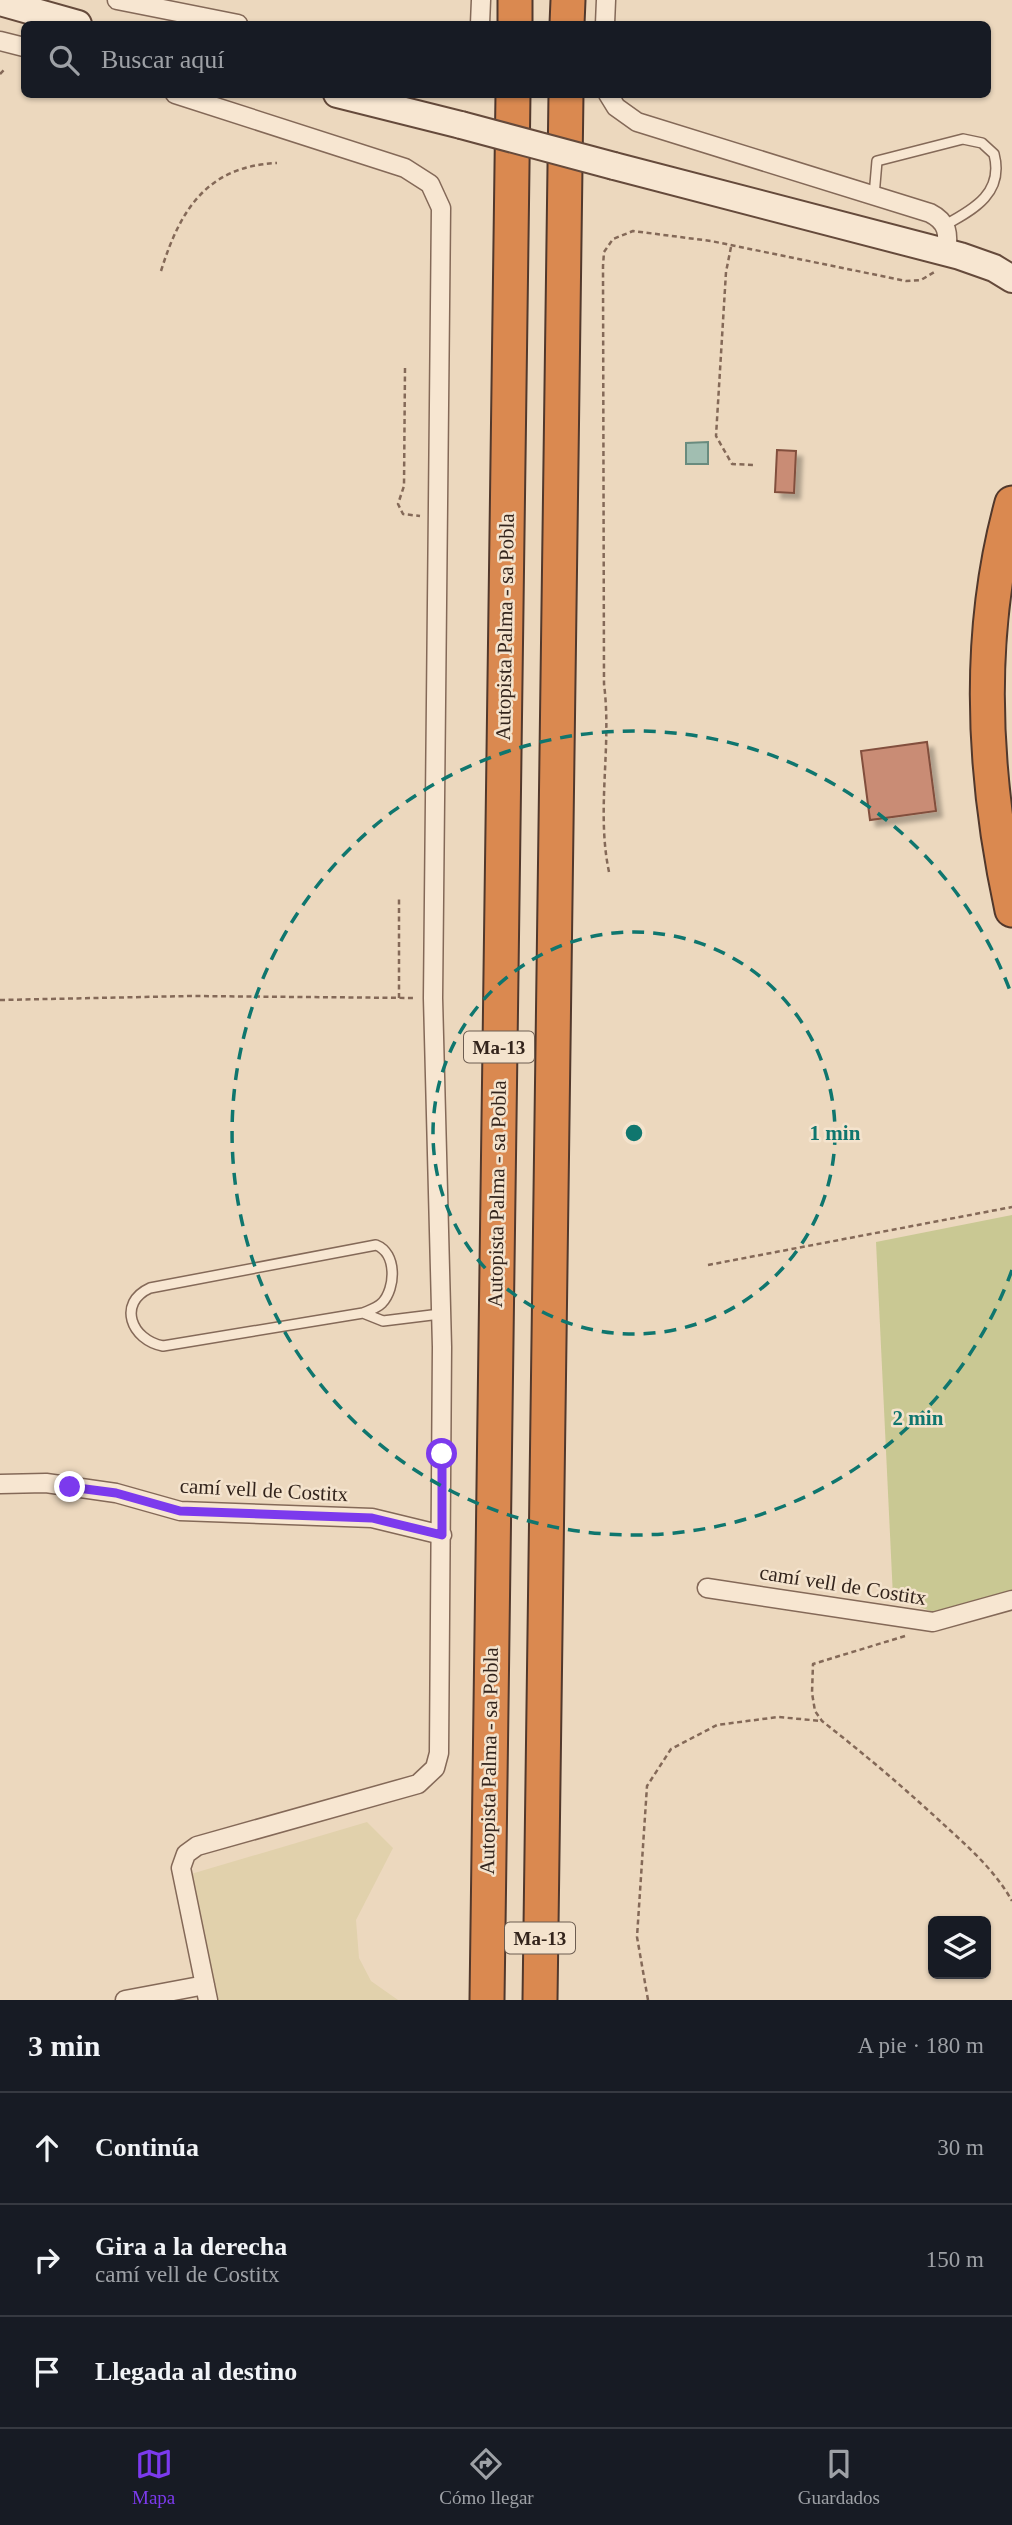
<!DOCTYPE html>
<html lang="es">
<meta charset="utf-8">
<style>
body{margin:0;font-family:"Times New Roman",serif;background:#242831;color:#f1f3f6}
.controls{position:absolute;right:21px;bottom:21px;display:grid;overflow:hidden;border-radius:10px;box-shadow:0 2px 5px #0004}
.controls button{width:63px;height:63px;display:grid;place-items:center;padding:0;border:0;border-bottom:2px solid #363941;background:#171b24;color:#f1f3f6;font:35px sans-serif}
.stop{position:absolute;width:21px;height:21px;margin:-16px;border:5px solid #7c3aed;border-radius:50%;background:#fff}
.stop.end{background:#7c3aed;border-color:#fff;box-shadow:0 2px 7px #0008}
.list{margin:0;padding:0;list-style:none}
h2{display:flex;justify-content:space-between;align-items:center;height:91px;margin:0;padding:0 28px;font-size:30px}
h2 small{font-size:23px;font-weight:400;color:#9ea1a6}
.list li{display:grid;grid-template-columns:46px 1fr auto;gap:21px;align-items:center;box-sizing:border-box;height:112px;padding:0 28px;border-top:2px solid #363941}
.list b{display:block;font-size:26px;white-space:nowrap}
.list p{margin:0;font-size:23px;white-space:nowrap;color:#9ea1a6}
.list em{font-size:23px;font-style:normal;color:#9ea1a6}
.icon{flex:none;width:38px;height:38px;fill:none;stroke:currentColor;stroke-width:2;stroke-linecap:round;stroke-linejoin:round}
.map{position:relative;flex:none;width:1012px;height:2000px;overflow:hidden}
.search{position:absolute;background:#171b24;box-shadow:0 2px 5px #0004;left:21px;right:21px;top:21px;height:77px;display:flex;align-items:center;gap:18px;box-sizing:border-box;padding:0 24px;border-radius:10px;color:#9ea1a6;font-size:26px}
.sheet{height:427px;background:#171b24}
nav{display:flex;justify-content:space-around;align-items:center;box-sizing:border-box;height:98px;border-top:2px solid #363941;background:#171b24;font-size:19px;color:#9ea1a6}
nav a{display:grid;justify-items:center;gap:4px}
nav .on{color:#7c3aed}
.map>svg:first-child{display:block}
.farmland{fill:#e1d1ac}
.green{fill:#c9c893}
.water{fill:#a1beb1;stroke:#698b7e;stroke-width:2}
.building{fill:#c98c75;stroke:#824f3e;stroke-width:2;filter:url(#shadow)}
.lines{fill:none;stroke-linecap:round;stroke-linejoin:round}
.lane-casing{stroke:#846958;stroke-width:12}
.street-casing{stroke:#846958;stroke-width:21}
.secondary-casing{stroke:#654a3b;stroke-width:30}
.highway-casing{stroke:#51382c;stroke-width:37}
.path{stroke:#846958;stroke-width:2.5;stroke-dasharray:5 3.5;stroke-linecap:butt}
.lane{stroke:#f7e6d1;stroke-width:9}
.street{stroke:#f7e6d1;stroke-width:18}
.secondary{stroke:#f7e6d1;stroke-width:26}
.highway{stroke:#da8950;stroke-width:33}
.secondary-bridge-casing{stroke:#654a3b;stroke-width:30;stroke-linecap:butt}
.secondary-bridge{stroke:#f7e6d1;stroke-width:26}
.route{stroke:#7c3aed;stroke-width:9}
.ring{fill:none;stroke:#0f766e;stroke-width:3.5;stroke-dasharray:12 9}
.labels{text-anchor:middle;stroke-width:5;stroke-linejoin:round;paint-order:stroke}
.shield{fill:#f4e3cd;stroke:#6d5d51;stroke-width:2}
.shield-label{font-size:19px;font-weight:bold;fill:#33241c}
.street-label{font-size:21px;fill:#33241c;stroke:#f4e3cd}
.centre{fill:#0f766e;stroke:#f4e3cd;stroke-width:3.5}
.ring-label{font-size:21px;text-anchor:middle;font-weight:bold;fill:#0f766e;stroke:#f4e3cd;stroke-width:5;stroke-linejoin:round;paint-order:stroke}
</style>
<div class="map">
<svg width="1012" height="2000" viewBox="0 0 1012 2000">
<defs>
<filter id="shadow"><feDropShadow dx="6" dy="6" stdDeviation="2" flood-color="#0004"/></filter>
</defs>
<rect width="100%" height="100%" fill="#ecd8be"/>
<!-- farmland -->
<path class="farmland" d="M367,1822L393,1848L356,1920L359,1958L371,1981L398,2000H211L191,1874Z"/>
<!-- green -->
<path class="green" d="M1012,1215V1591L933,1612L893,1597L876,1242Z"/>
<!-- water -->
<path class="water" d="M708,442V464H686V443Z"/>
<!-- building -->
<path class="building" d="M777,450L796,451L794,493L775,492Z
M927,742L936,811L870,820L861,751Z"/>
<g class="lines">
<defs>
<path id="lane" d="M874,196L877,161L963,139L982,143L994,154C1004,192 975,209 945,225
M363,1313C370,1310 377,1308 382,1303C396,1288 397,1253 376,1245L150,1288C117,1303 131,1340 163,1346L363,1313L383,1321L440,1314"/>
<path id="street" d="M117,0L238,24
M480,24L481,0
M605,24L606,0
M0,41L24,47
M175,94L405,168L430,184L441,208L433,998L442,1347L439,1753L435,1768L418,1784L197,1846L186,1854L181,1868L208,2000
M608,94L616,107L637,122L930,213C948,222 949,234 946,253
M0,1484L46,1483L116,1493L180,1511L372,1518L442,1535
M707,1588L933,1622L1012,1600
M125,2000L205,1985"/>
<path id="secondary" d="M0,2L78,24
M337,94L461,125
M614,166L960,256L994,268L1012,279"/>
<path id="highway" d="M515,24V0
M567,24L568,0
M1012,503C975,637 983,776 1012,910
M487,2000L513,94
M540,2000L566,94"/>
</defs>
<!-- lane casing -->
<use href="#lane" class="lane-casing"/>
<!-- street casing -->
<use href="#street" class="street-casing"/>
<!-- secondary casing -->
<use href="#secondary" class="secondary-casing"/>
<!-- highway casing -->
<use href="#highway" class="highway-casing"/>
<!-- path -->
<path class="path" d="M0,74L6,68
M731,247L726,272L716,436L732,464L755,465
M161,271C180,210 207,166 277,163
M405,368L404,486L398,504L403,514L420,516
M609,872C596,810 612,747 604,684L603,266L604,252L613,239L633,231L711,241L906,281L921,280L936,271
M399,998V897
M0,1000L190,996L416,998
M708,1265L1012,1207
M905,1636L813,1664L812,1693L815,1711L822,1721C863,1753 902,1786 941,1822C966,1845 995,1870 1012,1901
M648,2000L637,1937L647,1786L671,1749L717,1725L778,1717L822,1721"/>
<!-- lane -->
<use href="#lane" class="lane"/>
<!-- street -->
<use href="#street" class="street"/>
<!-- secondary -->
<use href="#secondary" class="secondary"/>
<!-- highway -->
<use href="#highway" class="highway"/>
<defs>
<path id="secondary-bridge" d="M461,125L614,166"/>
</defs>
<!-- secondary-bridge casing -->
<use href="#secondary-bridge" class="secondary-bridge-casing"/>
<!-- secondary-bridge -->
<use href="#secondary-bridge" class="secondary-bridge"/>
</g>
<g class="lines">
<!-- route -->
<path class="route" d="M70,1487L116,1493L180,1511L372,1518L442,1535V1454"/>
</g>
<!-- distance rings -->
<g class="ring">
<circle cx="634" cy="1133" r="201"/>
<path d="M1012 1270A402 402 0 1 1 1012 996"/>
</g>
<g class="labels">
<!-- shield labels -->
<g class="shield">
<rect x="464" y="1031.5" width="70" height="31" rx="5"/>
<rect x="505" y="1922.5" width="70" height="31" rx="5"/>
</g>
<g class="shield-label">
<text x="499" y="1054">Ma-13</text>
<text x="540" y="1945">Ma-13</text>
</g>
<!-- street labels -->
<g class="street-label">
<text transform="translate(505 627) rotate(-89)" y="7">Autopista Palma - sa Pobla</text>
<text transform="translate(497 1194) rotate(-89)" y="7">Autopista Palma - sa Pobla</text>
<text transform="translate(264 1490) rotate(3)" y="7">camí vell de Costitx</text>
<text transform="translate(843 1585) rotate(9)" y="7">camí vell de Costitx</text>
<text transform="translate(489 1761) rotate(-89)" y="7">Autopista Palma - sa Pobla</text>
</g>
</g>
<circle cx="634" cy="1133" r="10" class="centre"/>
<g class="ring-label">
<text x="835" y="1140">1 min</text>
<text x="918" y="1425">2 min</text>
</g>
</svg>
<div class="controls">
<button><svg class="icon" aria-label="layers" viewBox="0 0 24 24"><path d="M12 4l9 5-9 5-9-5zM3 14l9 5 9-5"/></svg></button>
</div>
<div class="stop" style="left:442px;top:1454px"></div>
<div class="stop end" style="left:70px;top:1487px"></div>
<div class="search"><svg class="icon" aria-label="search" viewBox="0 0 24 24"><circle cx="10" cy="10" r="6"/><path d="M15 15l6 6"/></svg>Buscar aquí</div>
</div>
<section class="sheet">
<h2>3 min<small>A pie · 180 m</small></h2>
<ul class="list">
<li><svg class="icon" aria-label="ahead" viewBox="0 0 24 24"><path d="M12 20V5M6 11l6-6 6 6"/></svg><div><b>Continúa</b></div><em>30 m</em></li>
<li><svg class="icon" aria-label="right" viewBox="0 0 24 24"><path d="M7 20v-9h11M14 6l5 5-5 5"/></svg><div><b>Gira a la derecha</b><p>camí vell de Costitx</p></div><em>150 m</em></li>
<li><svg class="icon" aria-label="arrive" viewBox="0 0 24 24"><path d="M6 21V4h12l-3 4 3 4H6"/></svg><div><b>Llegada al destino</b></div></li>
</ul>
</section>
<nav>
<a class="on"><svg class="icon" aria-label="map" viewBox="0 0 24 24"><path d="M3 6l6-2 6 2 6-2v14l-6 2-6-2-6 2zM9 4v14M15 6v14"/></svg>Mapa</a>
<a><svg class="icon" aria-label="directions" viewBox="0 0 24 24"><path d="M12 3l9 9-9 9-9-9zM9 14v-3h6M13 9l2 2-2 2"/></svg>Cómo llegar</a>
<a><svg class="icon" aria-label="saved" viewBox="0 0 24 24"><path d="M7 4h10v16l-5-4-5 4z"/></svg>Guardados</a>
</nav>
